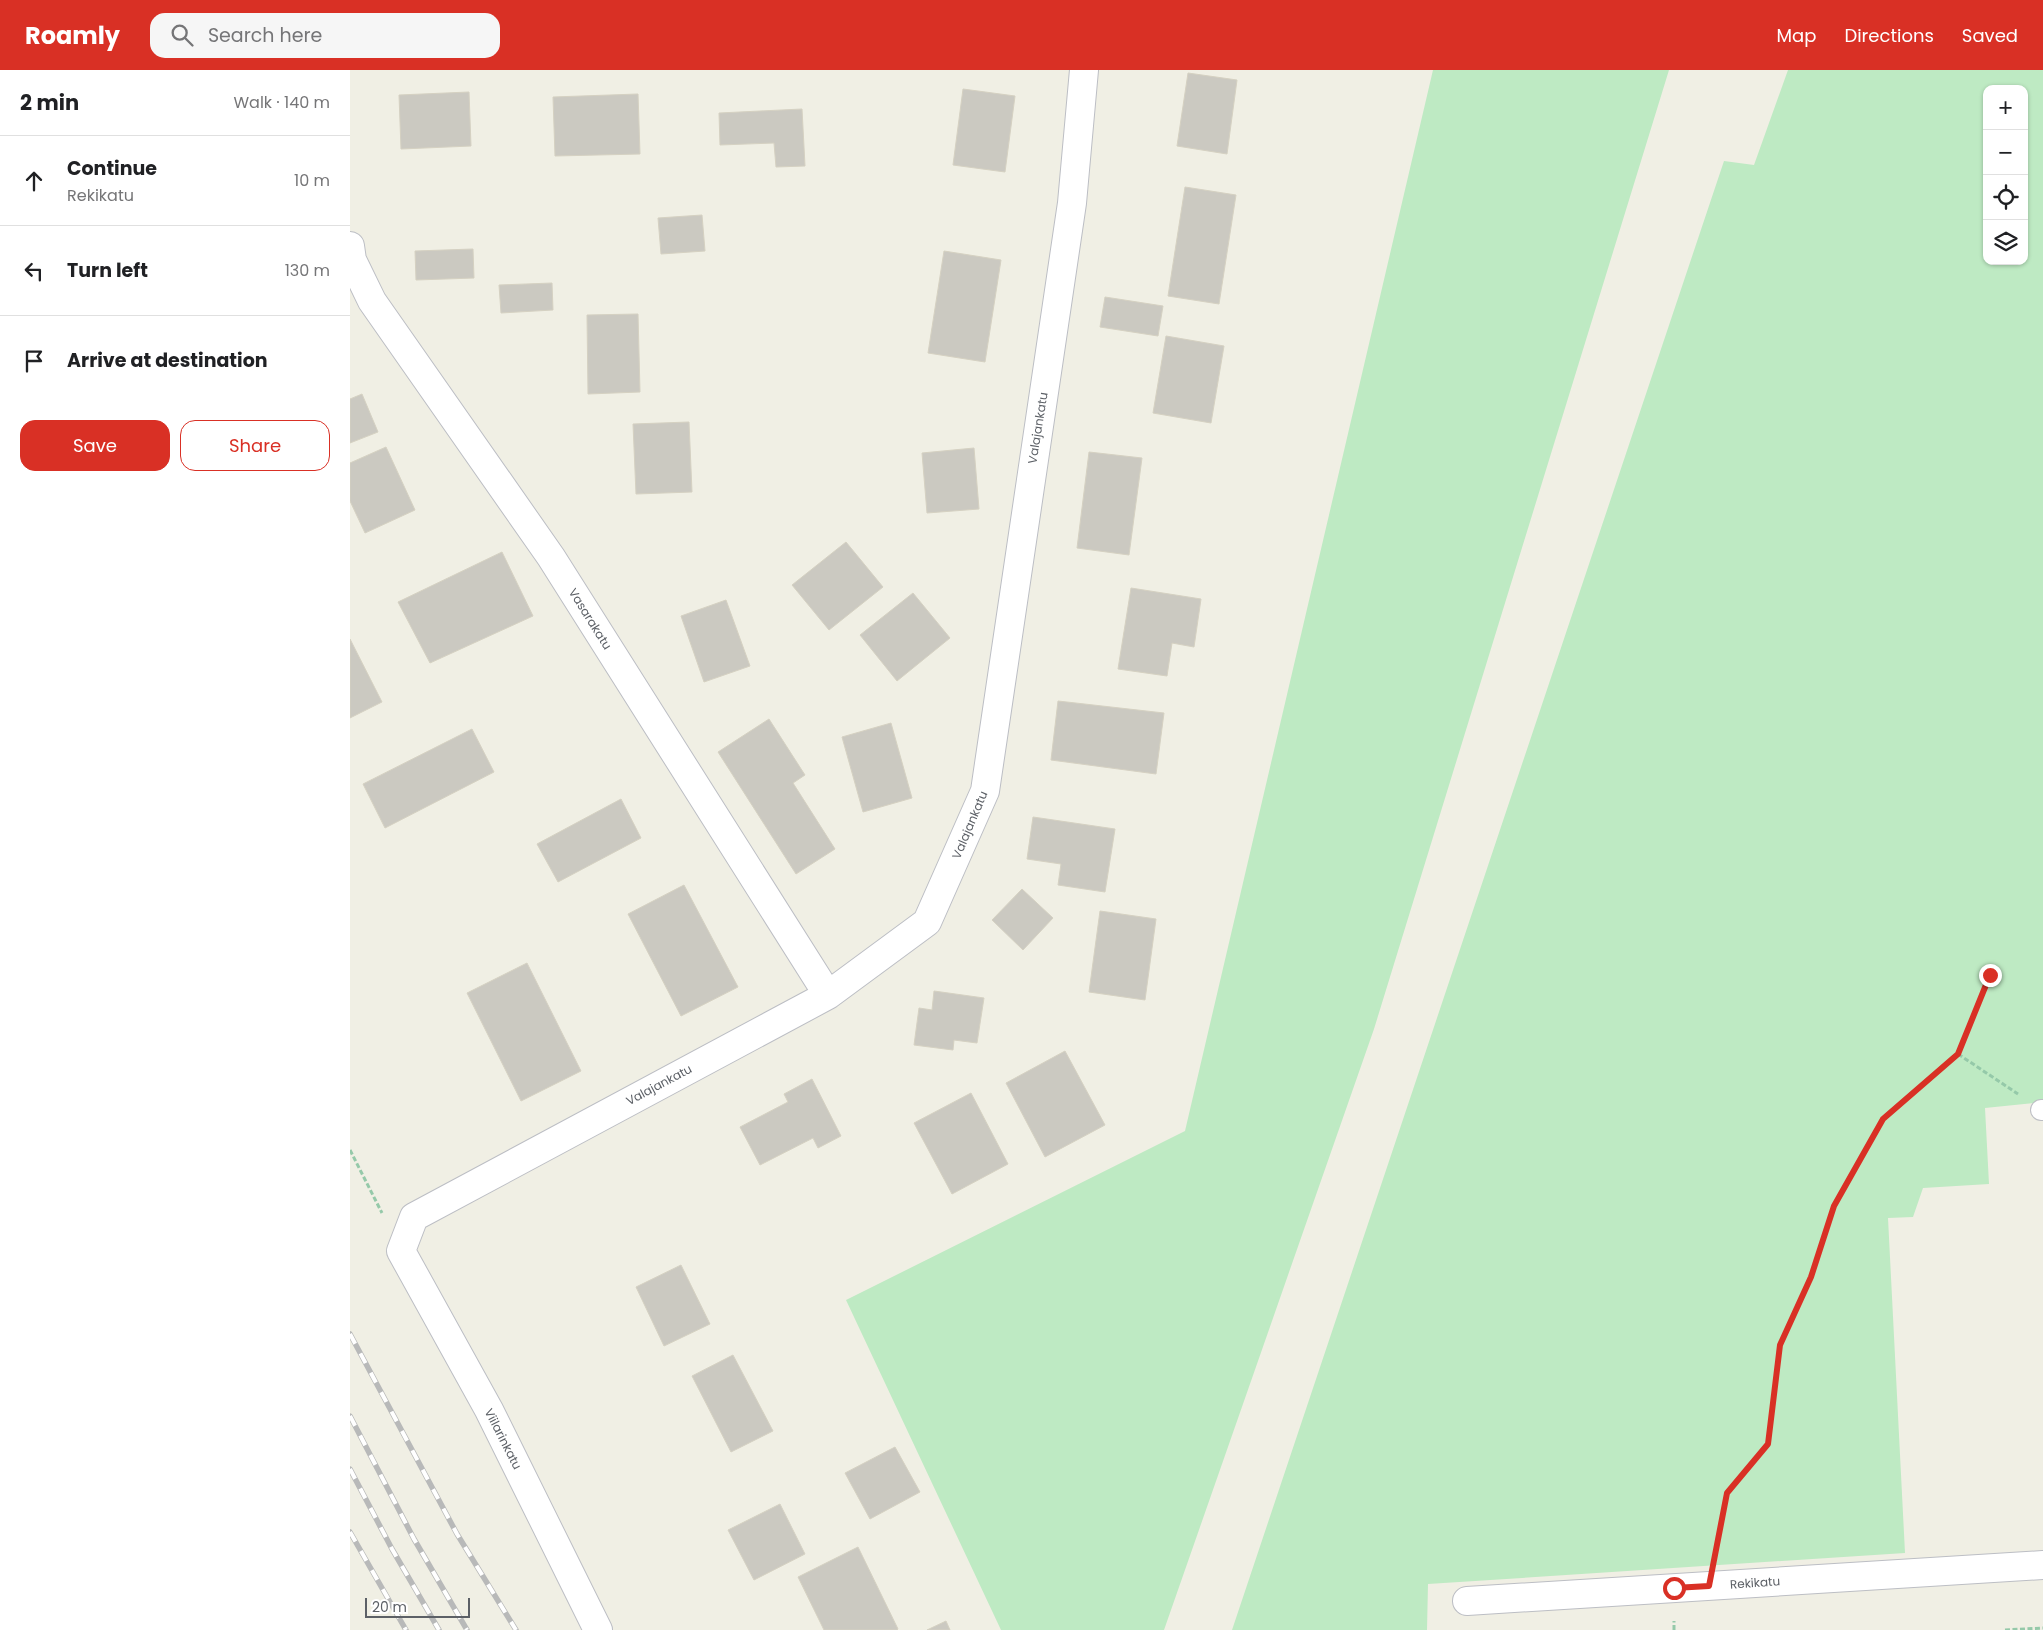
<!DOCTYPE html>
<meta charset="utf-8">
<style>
body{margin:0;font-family:Poppins,sans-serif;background:#f6f6f6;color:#202124}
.controls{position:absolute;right:15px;top:15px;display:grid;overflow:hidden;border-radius:10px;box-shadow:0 1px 4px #0004}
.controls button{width:45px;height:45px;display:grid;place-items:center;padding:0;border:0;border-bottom:1px solid #e0e0e0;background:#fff;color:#202124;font:25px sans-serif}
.scale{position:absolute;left:15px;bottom:12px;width:105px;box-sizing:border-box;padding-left:5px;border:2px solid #5c6066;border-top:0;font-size:14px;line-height:18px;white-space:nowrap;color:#5c6066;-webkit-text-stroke:4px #fff;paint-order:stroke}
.stop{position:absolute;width:15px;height:15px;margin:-11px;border:4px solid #d93025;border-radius:50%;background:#fff}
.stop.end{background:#d93025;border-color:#fff;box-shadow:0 1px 5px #0008}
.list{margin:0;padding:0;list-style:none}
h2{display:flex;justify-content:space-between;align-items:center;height:65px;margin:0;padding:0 20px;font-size:21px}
h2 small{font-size:16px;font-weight:400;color:#757577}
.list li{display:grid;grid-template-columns:32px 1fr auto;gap:15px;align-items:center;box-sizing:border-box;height:90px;padding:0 20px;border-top:1px solid #e0e0e0}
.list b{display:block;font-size:19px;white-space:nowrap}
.list p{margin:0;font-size:16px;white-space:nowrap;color:#757577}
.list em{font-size:16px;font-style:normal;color:#757577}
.actions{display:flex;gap:10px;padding:15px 20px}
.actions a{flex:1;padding:11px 0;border:1px solid #d93025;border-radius:15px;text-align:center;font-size:18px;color:#d93025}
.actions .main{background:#d93025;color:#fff}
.icon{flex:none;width:28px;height:28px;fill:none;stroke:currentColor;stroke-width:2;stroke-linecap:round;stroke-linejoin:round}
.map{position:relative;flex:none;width:1693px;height:1560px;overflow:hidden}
header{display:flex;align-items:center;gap:30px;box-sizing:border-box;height:70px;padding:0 25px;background:#d93025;color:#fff}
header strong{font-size:24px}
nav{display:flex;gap:28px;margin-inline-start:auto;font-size:18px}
.search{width:350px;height:45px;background:#f6f6f6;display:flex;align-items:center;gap:12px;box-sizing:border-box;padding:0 18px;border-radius:15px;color:#757577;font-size:19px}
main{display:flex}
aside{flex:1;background:#fff}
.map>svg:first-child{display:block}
.green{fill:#beeac3;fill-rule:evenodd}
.building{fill:#cbc9c1;stroke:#d5d1c2}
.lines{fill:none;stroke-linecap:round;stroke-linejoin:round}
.service-casing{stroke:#bcbec4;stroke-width:22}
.minor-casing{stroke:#bcbec4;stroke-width:30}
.path{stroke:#95c9a9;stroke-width:3;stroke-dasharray:5 2.5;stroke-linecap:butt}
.service{stroke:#fff;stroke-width:20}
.minor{stroke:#fff;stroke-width:28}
.rail-casing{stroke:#b8b9b9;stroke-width:5.5}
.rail{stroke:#fff;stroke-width:4;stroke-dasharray:11;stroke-linecap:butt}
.route{stroke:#d93025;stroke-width:6}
.labels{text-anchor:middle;stroke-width:4;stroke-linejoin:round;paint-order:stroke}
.street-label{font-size:12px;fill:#5c6066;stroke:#fff}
</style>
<header>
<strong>Roamly</strong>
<div class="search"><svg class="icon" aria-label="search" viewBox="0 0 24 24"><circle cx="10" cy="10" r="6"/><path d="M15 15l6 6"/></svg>Search here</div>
<nav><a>Map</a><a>Directions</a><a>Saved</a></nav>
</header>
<main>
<aside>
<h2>2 min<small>Walk · 140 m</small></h2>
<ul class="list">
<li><svg class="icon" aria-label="ahead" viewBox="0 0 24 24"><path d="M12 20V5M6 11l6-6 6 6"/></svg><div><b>Continue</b><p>Rekikatu</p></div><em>10 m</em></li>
<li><svg class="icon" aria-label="left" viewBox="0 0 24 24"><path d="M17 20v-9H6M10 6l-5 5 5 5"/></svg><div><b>Turn left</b></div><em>130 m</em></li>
<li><svg class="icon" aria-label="arrive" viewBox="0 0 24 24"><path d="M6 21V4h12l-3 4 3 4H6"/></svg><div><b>Arrive at destination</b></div></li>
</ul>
<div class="actions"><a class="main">Save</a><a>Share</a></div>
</aside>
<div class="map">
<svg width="1693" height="1560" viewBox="0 0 1693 1560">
<rect width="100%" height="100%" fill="#f0efe4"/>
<!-- green -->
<path class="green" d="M1083,0H1319L1024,959L814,1560H651L496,1230L835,1061Z
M1438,0H1693V1032L1635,1038L1639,1114L1573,1118L1563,1147L1538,1148L1555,1483L1078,1514L1077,1560H882L1374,91L1404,95ZM1637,19H1674V191H1637Z"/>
<!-- building -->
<path class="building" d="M838,3L887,10L877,84L827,76Z
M613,19L665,26L655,102L603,95Z
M119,22L121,76L51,79L49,25Z
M288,24L290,84L205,86L203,27Z
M452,39L455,96L426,97L424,73L370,75L369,43Z
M835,117L886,125L869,234L818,226Z
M352,145L355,181L311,184L308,148Z
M123,179L124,208L66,210L65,181Z
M594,181L651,190L635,292L578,283Z
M202,213L203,240L151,243L149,215Z
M755,227L813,236L808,266L750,257Z
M288,244L290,322L238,324L237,245Z
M816,266L874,276L861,353L803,343Z
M12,324L28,362L0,373V329Z
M339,352L342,422L286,424L283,354Z
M36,377L65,440L15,463L0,431V393Z
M624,378L629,439L577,443L572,383Z
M739,382L792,388L779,485L727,478Z
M496,472L533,517L479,560L442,515Z
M152,482L183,546L80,593L48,532Z
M781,518L851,529L844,577L822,573L817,606L768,599Z
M563,523L600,568L547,611L510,565Z
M376,530L400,596L354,612L331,546Z
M0,569L32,632L0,648Z
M708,631L814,643L806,704L701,690Z
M419,649L455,705L443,713L485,779L446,804L368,682Z
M541,653L562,728L513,742L492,667Z
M122,659L144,702L35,758L13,714Z
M271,729L291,768L208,812L187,774Z
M683,747L765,759L755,822L708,815L711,794L677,789Z
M334,815L388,917L331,946L278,844Z
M672,819L703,848L673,880L642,850Z
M750,841L806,849L795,930L739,922Z
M177,893L231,1001L171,1031L117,923Z
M584,921L634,928L627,973L604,970L603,980L564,975L569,938L582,940Z
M715,981L755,1055L695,1087L656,1013Z
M462,1009L491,1066L468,1078L463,1068L410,1095L390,1057L438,1032L434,1024Z
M621,1023L658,1094L602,1124L564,1053Z
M331,1195L360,1254L314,1276L286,1217Z
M383,1285L423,1361L381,1382L342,1306Z
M545,1377L570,1422L520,1449L495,1403Z
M430,1434L455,1484L404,1510L378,1460Z
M508,1477L548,1559L547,1560H474L448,1507Z
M596,1551L600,1560H577Z"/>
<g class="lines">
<defs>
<path id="service" d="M1691,1040H1693"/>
<path id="minor" d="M0,176L2,190L22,231L201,487L478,925
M1117,1531L1693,1495
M248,1560L139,1340L51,1181L64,1147L478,925L577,852L635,721L722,133L734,0"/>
</defs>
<!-- service casing -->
<use href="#service" class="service-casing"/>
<!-- minor casing -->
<use href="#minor" class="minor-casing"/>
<!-- path -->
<path class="path" d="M1608,984L1668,1024
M0,1080L32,1143
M1365,1483L1377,1423L1418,1374L1429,1275L1461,1207L1484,1136L1533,1049L1608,984L1640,905
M1324,1560V1551
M1655,1560L1693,1558"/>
<!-- service -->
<use href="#service" class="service"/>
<!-- minor -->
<use href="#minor" class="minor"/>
<defs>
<path id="rail" d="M0,1264L107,1464L166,1560
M0,1346L64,1469L117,1560
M0,1399L42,1479L89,1560
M0,1462L56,1560"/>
</defs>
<!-- rail casing -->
<use href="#rail" class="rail-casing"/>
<!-- rail -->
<use href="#rail" class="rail"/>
</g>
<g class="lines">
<!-- route -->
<path class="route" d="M1324,1518L1359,1516L1377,1423L1418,1374L1430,1275L1461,1207L1484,1136L1533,1049L1608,984L1640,905"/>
</g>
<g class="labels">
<!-- street labels -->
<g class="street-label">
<text transform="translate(688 358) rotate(-81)" y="4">Valajankatu</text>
<text transform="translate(240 549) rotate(58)" y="4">Vasarakatu</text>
<text transform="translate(620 755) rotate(-67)" y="4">Valajankatu</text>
<text transform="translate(309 1015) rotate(-28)" y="4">Valajankatu</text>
<text transform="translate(153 1369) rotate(63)" y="4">Viilarinkatu</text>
<text transform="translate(1405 1513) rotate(-4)" y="4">Rekikatu</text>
</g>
</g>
</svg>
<div class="controls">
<button>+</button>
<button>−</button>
<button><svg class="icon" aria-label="locate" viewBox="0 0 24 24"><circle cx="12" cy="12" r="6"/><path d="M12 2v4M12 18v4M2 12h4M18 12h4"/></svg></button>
<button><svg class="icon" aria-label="layers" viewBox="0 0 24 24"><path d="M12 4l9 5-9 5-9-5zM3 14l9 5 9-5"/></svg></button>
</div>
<div class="scale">20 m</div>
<div class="stop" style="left:1324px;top:1518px"></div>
<div class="stop end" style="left:1640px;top:905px"></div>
</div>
</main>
